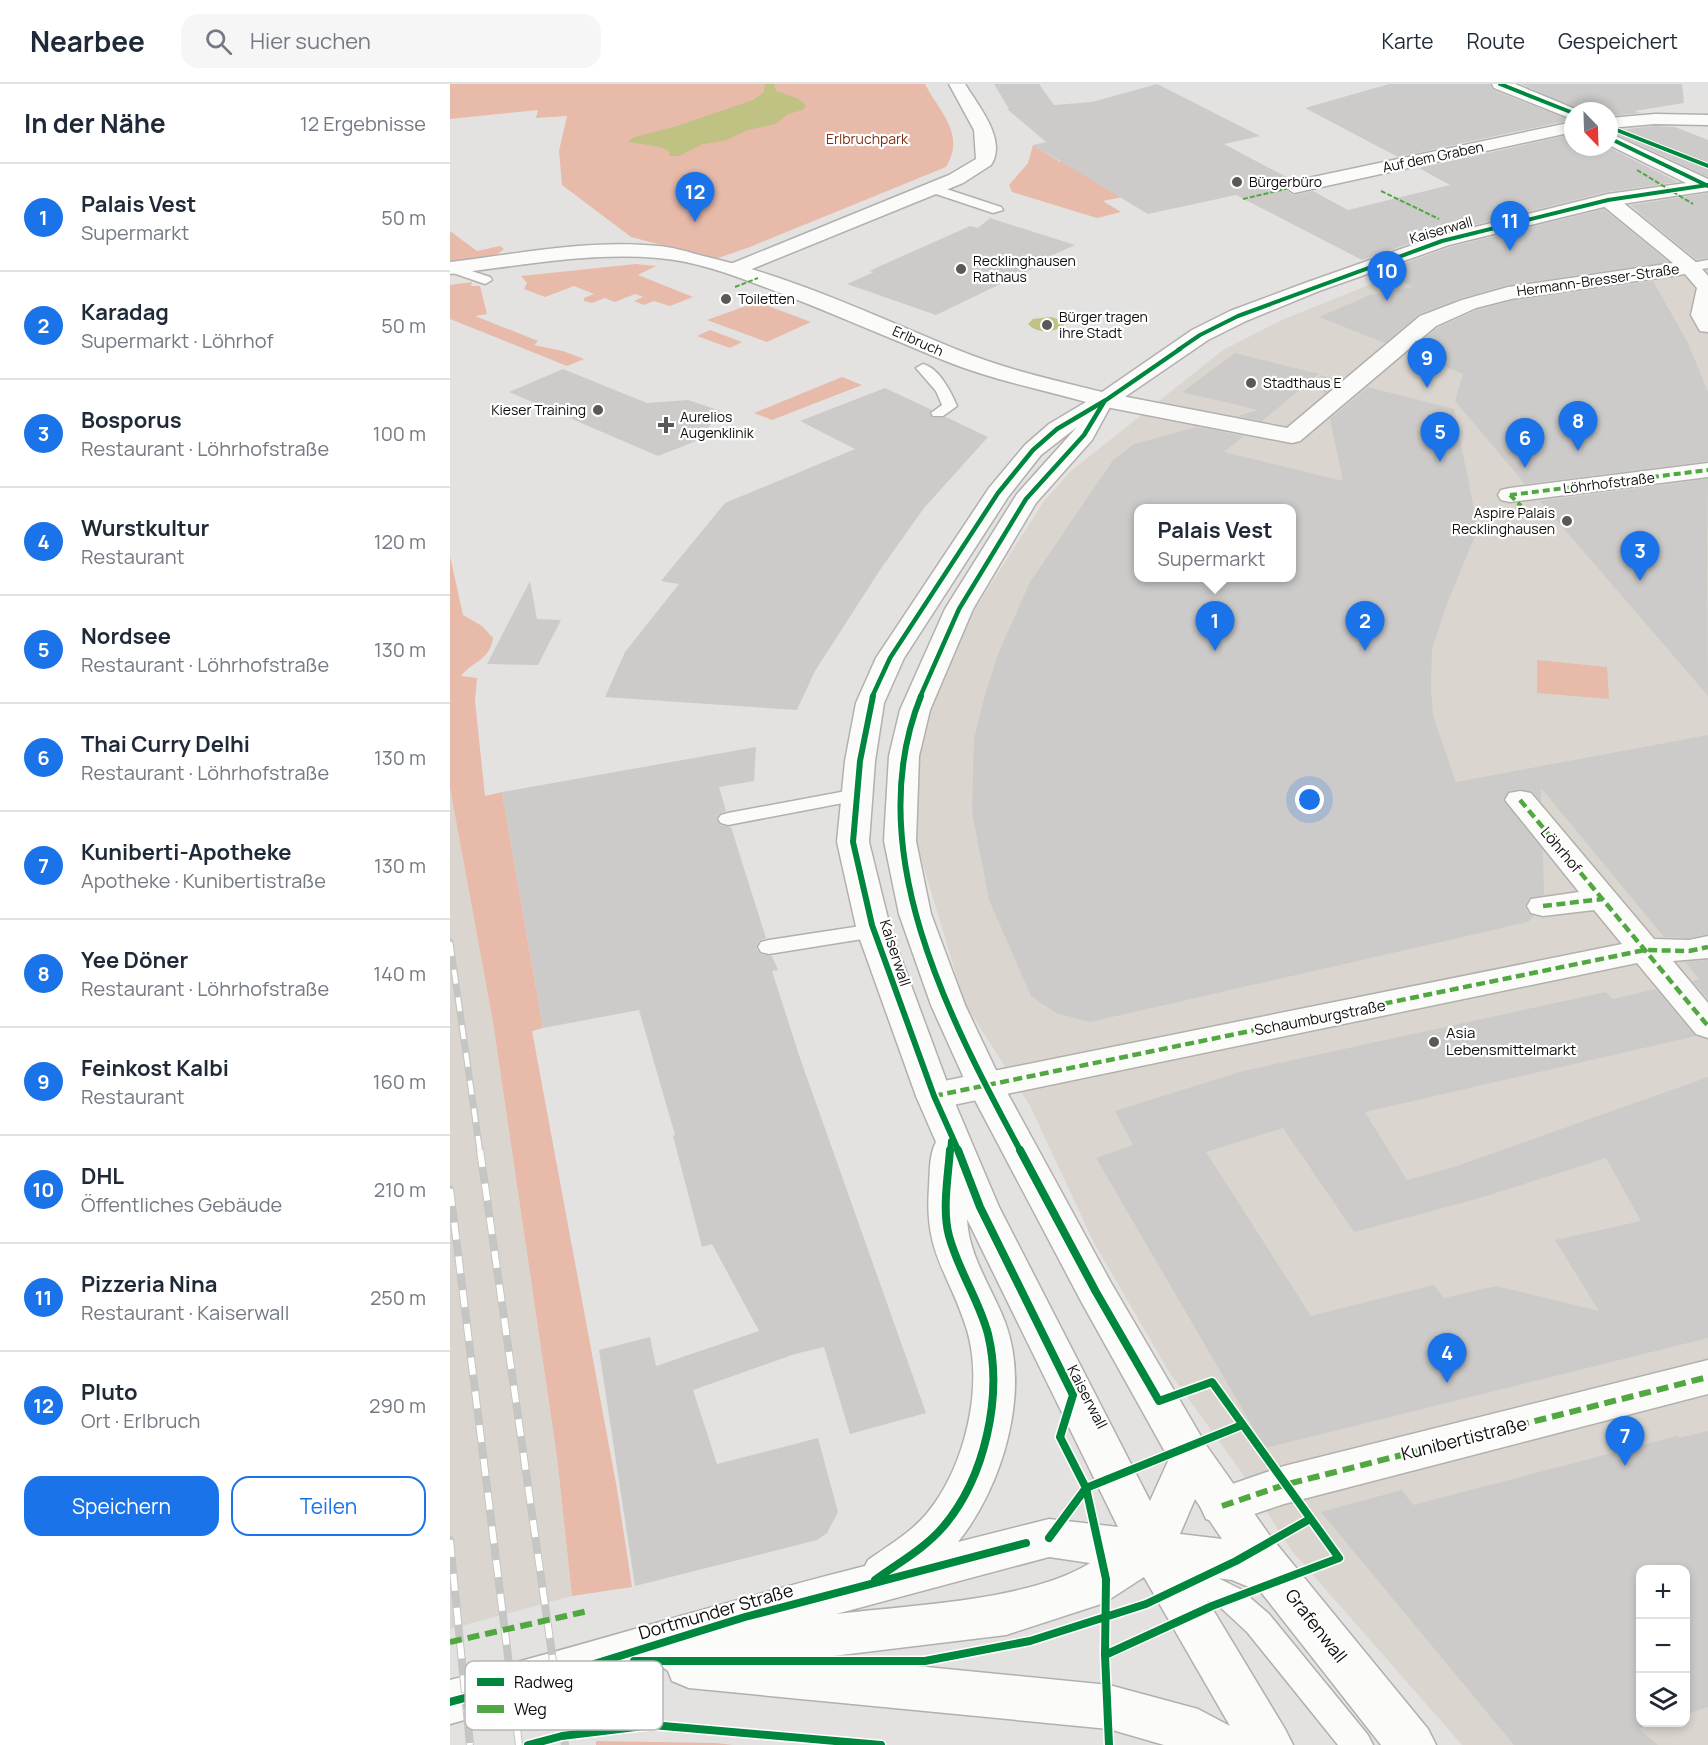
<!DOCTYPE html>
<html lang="de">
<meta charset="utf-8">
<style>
body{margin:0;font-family:Manrope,sans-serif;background:#f6f6f7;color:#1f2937}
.controls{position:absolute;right:18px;bottom:18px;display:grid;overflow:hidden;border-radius:12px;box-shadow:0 3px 9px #0003}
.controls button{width:54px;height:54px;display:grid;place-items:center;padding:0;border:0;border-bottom:2px solid #e0e1e3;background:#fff;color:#1f2937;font:30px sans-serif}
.compass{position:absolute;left:1114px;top:18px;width:54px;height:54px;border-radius:50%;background:#fff;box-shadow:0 3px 9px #0003;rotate:157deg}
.you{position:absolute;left:860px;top:716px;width:21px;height:21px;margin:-15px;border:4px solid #fff;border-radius:50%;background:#1a73e8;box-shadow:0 0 0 9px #1a73e833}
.badge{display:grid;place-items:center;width:39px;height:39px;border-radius:50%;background:#1a73e8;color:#fff;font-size:20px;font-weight:700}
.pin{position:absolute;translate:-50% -50px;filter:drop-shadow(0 2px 3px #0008)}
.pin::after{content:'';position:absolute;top:32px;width:21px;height:18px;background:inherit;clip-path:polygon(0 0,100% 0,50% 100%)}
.popup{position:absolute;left:684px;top:420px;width:162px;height:78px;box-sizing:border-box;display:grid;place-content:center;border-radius:12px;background:#fff;filter:drop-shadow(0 2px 4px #0005);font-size:20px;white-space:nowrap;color:#747a83}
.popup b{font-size:22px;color:#1f2937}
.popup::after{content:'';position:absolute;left:50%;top:100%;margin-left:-12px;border:12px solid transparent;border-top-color:#fff}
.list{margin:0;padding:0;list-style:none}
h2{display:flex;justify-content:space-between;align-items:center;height:78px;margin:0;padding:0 24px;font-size:26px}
h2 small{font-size:20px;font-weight:400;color:#747a83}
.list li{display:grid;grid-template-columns:39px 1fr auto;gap:18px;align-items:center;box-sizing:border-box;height:108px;padding:0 24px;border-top:2px solid #e0e1e3}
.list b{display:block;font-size:22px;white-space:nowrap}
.list p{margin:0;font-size:20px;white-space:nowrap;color:#747a83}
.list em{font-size:20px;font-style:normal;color:#747a83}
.actions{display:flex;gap:12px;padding:18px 24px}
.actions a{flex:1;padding:14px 0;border:2px solid #1a73e8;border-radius:18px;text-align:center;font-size:21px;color:#1a73e8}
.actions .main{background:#1a73e8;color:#fff}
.icon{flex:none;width:33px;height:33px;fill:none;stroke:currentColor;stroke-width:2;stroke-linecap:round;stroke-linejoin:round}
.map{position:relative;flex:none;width:1258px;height:1661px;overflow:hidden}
header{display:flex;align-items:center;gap:36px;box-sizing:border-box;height:84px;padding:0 30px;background:#fff;border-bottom:2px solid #e0e1e3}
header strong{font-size:28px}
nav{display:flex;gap:33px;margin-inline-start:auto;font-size:21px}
.search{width:420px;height:54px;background:#f6f6f7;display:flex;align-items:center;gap:15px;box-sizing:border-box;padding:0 21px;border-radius:18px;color:#747a83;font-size:22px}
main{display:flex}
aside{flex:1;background:#fff}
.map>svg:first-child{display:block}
.built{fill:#dad6cf;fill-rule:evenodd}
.green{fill:#e7baaa}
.water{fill:#bfc282}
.building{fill:#cccbca;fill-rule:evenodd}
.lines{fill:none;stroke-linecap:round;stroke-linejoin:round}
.lane-casing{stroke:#b1b0ae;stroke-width:3}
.street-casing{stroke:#b1b0ae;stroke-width:3}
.secondary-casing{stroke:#b1b0ae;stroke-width:3}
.lane{fill:#fbfbfa;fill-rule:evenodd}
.street{fill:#fbfbfa;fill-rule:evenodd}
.secondary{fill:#fbfbfa;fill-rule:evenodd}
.rail-far1-casing{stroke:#c5c5c4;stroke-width:7}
.rail-casing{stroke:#c5c5c4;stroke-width:8}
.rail-far1{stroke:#fff;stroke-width:4.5;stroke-dasharray:14;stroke-linecap:butt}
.rail{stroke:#fff;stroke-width:6;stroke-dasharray:17;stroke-linecap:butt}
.quiet-far3{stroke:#51a841;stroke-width:2;stroke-dasharray:5 2;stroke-linecap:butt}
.quiet-far2{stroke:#51a841;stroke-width:4;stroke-dasharray:7 4;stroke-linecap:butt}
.quiet-far1{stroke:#51a841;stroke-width:4.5;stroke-dasharray:9 4.5;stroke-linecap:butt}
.quiet{stroke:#51a841;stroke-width:6;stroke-dasharray:12 6;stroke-linecap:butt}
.cycleway-far3-casing{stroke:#fff;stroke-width:6}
.cycleway-far2-casing{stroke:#fff;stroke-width:8}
.cycleway-far1-casing{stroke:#fff;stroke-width:10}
.cycleway-casing{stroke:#fff;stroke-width:11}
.cycleway-far3{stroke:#00873e;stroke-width:4}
.cycleway-far2{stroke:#00873e;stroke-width:4.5}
.cycleway-far1{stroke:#00873e;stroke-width:6}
.cycleway{stroke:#00873e;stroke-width:8}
.poi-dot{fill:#5a5957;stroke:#fff;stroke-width:2}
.labels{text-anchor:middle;stroke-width:4.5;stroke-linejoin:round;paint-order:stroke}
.far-park-label{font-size:14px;fill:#7f3012;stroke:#fff}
.far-street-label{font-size:14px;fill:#100f0d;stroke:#fff}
.far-poi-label{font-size:14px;fill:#100f0d;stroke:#fff;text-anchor:start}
.street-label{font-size:15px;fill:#100f0d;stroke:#fff}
.poi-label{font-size:15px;fill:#100f0d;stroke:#fff;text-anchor:start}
.near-street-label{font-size:18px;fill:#100f0d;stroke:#fff}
.key{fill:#fff;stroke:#b7b7b6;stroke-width:1.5}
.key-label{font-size:16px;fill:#100f0d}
</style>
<header>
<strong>Nearbee</strong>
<div class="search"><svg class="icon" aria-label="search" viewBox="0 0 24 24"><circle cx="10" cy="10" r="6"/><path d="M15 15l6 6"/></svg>Hier suchen</div>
<nav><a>Karte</a><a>Route</a><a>Gespeichert</a></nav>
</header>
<main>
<aside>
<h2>In der Nähe<small>12 Ergebnisse</small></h2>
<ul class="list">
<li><span class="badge">1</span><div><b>Palais Vest</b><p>Supermarkt</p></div><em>50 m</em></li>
<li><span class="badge">2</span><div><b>Karadag</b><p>Supermarkt · Löhrhof</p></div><em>50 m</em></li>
<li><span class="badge">3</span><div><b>Bosporus</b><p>Restaurant · Löhrhofstraße</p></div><em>100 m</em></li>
<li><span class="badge">4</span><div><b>Wurstkultur</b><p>Restaurant</p></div><em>120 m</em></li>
<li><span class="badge">5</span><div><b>Nordsee</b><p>Restaurant · Löhrhofstraße</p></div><em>130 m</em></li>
<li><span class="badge">6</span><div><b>Thai Curry Delhi</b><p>Restaurant · Löhrhofstraße</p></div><em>130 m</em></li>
<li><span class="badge">7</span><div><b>Kuniberti-Apotheke</b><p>Apotheke · Kunibertistraße</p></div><em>130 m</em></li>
<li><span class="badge">8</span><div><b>Yee Döner</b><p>Restaurant · Löhrhofstraße</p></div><em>140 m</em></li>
<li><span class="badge">9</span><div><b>Feinkost Kalbi</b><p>Restaurant</p></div><em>160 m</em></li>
<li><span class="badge">10</span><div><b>DHL</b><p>Öffentliches Gebäude</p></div><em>210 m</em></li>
<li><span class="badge">11</span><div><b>Pizzeria Nina</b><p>Restaurant · Kaiserwall</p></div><em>250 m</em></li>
<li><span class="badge">12</span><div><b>Pluto</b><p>Ort · Erlbruch</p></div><em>290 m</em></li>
</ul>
<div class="actions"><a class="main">Speichern</a><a>Teilen</a></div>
</aside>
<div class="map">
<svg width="1258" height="1661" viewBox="0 0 1258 1661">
<rect width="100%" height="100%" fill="#e4e2e0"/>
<!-- built -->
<path class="built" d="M1258,117V1661H1012L842,1467L789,1385L719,1288L644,1159L580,1022L515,920L466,758L467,686L475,626L496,570L594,417L621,387L773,266L834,235L941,192L1017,168L1173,131ZM688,424H842V494H688ZM1190,1486H1236V1638H1190Z
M0,704L43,938L107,1373L122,1512L0,1545Z"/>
<!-- green -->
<path class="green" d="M0,0H475C490,29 516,50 496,83L300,163L265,175L181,153L112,101L109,67L117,32L86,34L88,26L0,35Z
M583,61L610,78L621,77L677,112L653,117L671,128L647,134L562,108L559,101L578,79Z
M0,147L27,167L50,162L54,165L45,172L0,177Z
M186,180L206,182L188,191L243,213L220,222L204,217L194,221L184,217L193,213L185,210L165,218L155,214L142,219L134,217V214L144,210L124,202L95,213L74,205L77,199L71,192Z
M22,198L21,202H30L37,230L25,232L88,257L84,261L113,267L134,275L117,282L0,235V201Z
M307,218L361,238L317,258L257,236Z
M260,246L292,258L280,264L247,252Z
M392,293L412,301L322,336L304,329Z
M0,472L13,531L32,542L43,554C40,576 23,577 11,592L27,594L25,617L35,712L52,708L93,944L82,947L167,1405L182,1503L122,1512L107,1373L43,938L0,704Z
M1087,576L1157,583L1159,615L1087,609Z
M146,1657L266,1659L283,1661H146Z"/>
<!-- water -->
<path class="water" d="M315,0H324L326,7L347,14L356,21L353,26L338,30L326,40L298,46L274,57L253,60L229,72H219L220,68L211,63L179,58V56L185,53L227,42L303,16L314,8Z
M601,233L611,236L614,241C604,249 587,250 578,240L583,235Z"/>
<!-- building -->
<path class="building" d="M544,0H589L604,21L642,18L707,0L810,52L774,60L842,96L833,104L843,111L863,107L898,126L1000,101L969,84L1123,50V63H1158L1228,98L1157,108L984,151L912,176L786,111L698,130L583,61L596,58L557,25H559Z
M939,0H1040L1043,6L1121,36L948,73L855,24Z
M1071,0H1232L1234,19L1185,27L1191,29L1159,32V27H1132Z
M1205,42L1225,43L1258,56V93L1159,47Z
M1258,109V174L1246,175L1180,121Z
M1154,125L1218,178L1058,201L1011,214L969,230L935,259L869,233L920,211L963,203L932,187L1000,163Z
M540,134L625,161L596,174L594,179L486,231L397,200L424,188L419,187L520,142L528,144Z
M1203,197L1237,257L1258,308V377L1075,400L1005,317L1013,290L959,268L987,244L1027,226L1061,217Z
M785,269L869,290L812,337L787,332L808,326L732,308Z
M113,285L197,319L238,316L271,327L249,356L208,372L59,308Z
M870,291L891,296L874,310Z
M918,303L1004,325L1028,445L996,522L982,565L981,604L983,632L1006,698L1258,651V850L1239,854L1214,853L1091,704V718L1083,708L1070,705L1059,707L1053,716L1093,766L1094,811L1079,814L1075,823L1079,830L1084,832L1078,838L640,938L606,929L581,912L539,816L522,728L524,655L535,611L548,570L580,498L663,376L684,360L747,343L794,352L774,368L893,397L880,335ZM688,424H842V494H688Z
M435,304L482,326L479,329L483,334L496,333L538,353L474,424L430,486L365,587L347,626L155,613L175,568L229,500L211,497L275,419L405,365L350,337Z
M1258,395L1257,469L1258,612L1090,417Z
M80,497L87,535L111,536L88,581L37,580Z
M306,663L304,697L269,703L276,727L269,730L266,735L270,741L281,743L316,854L309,857L306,864L310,870L322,872L328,886L322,887L350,974L476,1329L400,1350L374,1263L345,1270L243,1306L267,1380L368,1354L388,1428L377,1449L367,1456L185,1502L149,1266L200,1253L206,1282L309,1247L262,1160L252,1163L223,1052L225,1051L189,926L93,944L52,708Z
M1258,876V915L1242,897L1249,895L1235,878Z
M1206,905L1246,952L915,1028L957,1096L1004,1083L1258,993V1254L815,1364L646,1074L683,1061L665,1027L793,987L1156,908L1162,915ZM833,1044L904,1148L1030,1114L1156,1074L1191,1137L1105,1156L1149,1227L1046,1202L994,1214L984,1201L861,1232L756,1068Z
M1258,1347V1623L1236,1630V1485H1191V1638H1210L1189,1645L1208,1661H1064L871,1428L952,1406L963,1421L1227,1352L1229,1354Z"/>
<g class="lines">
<defs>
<path id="lane" d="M484,101L551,123L553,126L543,129L480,108V102Z
M1258,176V184L1240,187L1234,183L1235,180Z
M0,180L40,193L42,196L35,200L0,188Z
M473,280C489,284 501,308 507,322L493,332H483L481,329L492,321L486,307L466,284Z
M407,705L414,707L417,711L414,715L278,741L271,739L268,735L271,731L278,729Z
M424,840L431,842L435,847L431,852L319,870L311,868L308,863L311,858L319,856Z
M721,1465L731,1469L756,1488L790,1505L819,1530L918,1651L923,1661H888L797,1548L770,1523L736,1506L711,1487L706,1478L711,1469Z"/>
<path id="street" d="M499,0H515C527,20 558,56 541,81L513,99L292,189H278L275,185L278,181L499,91L526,75L524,46Z
M1205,30L1258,31V41L1205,40L1159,44V34Z
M1123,38V48L844,109L835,103L844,97Z
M1158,110L1165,112L1247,179L1258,192V248L1250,247L1241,231L1247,204L1235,190L1061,215L1026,224L986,242L850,357L842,359L656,323L648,321L645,316L648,311L656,309L837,344L970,232L1012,216L1058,203L1223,179L1151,120L1148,116Z
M1258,379V393L1060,418L1051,416L1048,411L1051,406L1060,404Z
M1070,707L1081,709L1204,855L1239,856L1258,852V874L1223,877L1258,919V954L1246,950L1187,879L484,1025L471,1021L466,1012L471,1003L484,999L1172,860L1144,826L1093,832L1081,829L1077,822L1081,815L1129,808L1055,716L1059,709Z
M1258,1276V1310L834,1420L772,1441L756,1435L750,1422L756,1409L834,1382Z"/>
<path id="secondary" d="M1042,0H1065L1130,27H1123V34L1117,33L1044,4Z
M1159,49L1258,95V107L1158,122L999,161L869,207L796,237L758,256L660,323L642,356L586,419L523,525L480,626L469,672L466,757L481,830L515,921L553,1001L660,1197L756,1361L820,1452L978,1645L986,1661H931L811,1508L782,1496L742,1491L835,1645L843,1661H714L659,1645L239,1604L222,1597L218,1587L210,1581L0,1640V1596C139,1560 276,1517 415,1482L418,1476C439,1461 462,1448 478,1428C515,1382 534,1303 517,1246C499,1188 474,1170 479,1103C480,1088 479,1071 486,1058L466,1012L407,847L387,758L395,677L406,619L426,574L539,404L575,361L599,340L636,318C589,305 539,295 493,276C437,253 382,229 325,207C288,193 248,177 208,174C138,168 68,182 0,190V178C68,170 139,155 208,162C223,163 238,168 253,172C341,192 425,232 508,266C554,285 604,296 652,308L742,246L780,227L855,199L985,153L1158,110L1236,99L1159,61ZM627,343L567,410L495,525L450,626L439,672L434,757L449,830L481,921L517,1001L632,1219L719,1375L700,1417L549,1123L502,1012L441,847L419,758L425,677L434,619L454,574L558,413L591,371ZM517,1135L668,1443L599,1435L508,1458C553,1402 581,1307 555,1238C542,1204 519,1173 517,1135ZM745,1415L772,1455L730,1450ZM599,1473L640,1479C580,1517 459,1521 386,1530ZM694,1493L780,1642L748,1625L659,1601L374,1573L556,1551L654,1519Z"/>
</defs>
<!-- lane casing -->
<use href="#lane" class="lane-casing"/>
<!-- street casing -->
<use href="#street" class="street-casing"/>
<!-- secondary casing -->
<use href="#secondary" class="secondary-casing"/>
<!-- lane -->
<use href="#lane" class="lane"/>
<!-- street -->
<use href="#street" class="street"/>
<!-- secondary -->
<use href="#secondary" class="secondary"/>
<defs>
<path id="rail-far1" d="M0,858L30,1068"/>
<path id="rail" d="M30,1066L115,1661
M0,1105L69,1661
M0,1456L20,1661"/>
</defs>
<!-- rail-far1 casing -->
<use href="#rail-far1" class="rail-far1-casing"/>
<!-- rail casing -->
<use href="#rail" class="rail-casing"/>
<!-- rail-far1 -->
<use href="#rail-far1" class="rail-far1"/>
<!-- rail -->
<use href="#rail" class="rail"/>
<!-- quiet-far3 -->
<path class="quiet-far3" d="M1187,86L1243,120
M931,107L989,135
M793,115L844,103
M285,203L308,194"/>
<!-- quiet-far2 -->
<path class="quiet-far2" d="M1060,411L1258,386
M1060,411L1071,422"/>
<!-- quiet-far1 -->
<path class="quiet-far1" d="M1070,716L1258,942
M1093,822L1153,815
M484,1012L1195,866L1239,867L1258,863"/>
<!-- quiet -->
<path class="quiet" d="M772,1422L834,1401L1258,1293
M0,1558L138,1527"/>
<defs>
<path id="cycleway-far3" d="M1050,0L1123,29
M1159,43L1258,82
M1159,54L1258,102
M728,266L750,251L788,232L992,157L1158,116L1258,101"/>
<path id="cycleway-far2" d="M422,613L440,574L548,409L583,366L607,345L656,316L730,265
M470,613L509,525L576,415L634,351L654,318"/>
<path id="cycleway-far1" d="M423,612L410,677L403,758L422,841L484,1012L509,1068
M471,612C409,765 499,934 571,1068
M500,1068L501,1057"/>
<path id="cycleway" d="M508,1066L530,1123L623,1311L610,1353L636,1404L656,1495L655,1571L659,1661
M570,1066L646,1208L709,1317L762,1298L889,1474L762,1522L655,1571
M599,1454L636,1404L792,1341
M425,1496C448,1479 474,1465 493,1443C535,1394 553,1312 538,1250C529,1216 508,1186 499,1152C492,1126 498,1093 500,1066
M184,1577H475L580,1557L696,1520L786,1477L860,1435
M0,1618L144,1580L295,1533L576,1459
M78,1661L112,1652L202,1641L431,1661"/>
</defs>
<!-- cycleway-far3 casing -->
<use href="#cycleway-far3" class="cycleway-far3-casing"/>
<!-- cycleway-far2 casing -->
<use href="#cycleway-far2" class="cycleway-far2-casing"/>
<!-- cycleway-far1 casing -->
<use href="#cycleway-far1" class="cycleway-far1-casing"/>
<!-- cycleway casing -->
<use href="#cycleway" class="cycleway-casing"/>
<!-- cycleway-far3 -->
<use href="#cycleway-far3" class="cycleway-far3"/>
<!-- cycleway-far2 -->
<use href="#cycleway-far2" class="cycleway-far2"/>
<!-- cycleway-far1 -->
<use href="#cycleway-far1" class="cycleway-far1"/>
<!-- cycleway -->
<use href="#cycleway" class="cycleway"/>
</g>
<!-- markers -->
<g class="poi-dot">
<circle cx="787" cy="98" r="6"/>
<circle cx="511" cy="185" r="6"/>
<circle cx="276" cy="215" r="6"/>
<circle cx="597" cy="241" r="6"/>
<circle cx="801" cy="299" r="6"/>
<circle cx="148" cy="326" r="6"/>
<path d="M213 332h6v6h6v6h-6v6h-6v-6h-6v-6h6z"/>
<circle cx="1117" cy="437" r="6"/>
<circle cx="984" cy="958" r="6"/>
</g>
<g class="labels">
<!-- far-park labels -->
<g class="far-park-label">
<text x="417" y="60">Erlbruchpark</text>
</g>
<!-- far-street labels -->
<g class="far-street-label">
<text transform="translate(983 73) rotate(-12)" y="5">Auf dem Graben</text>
<text transform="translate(991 146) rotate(-16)" y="5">Kaiserwall</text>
<text transform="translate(1148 196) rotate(-8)" y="5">Hermann-Bresser-Straße</text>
<text transform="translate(468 257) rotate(24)" y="5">Erlbruch</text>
<text transform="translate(1159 399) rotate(-7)" y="5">Löhrhofstraße</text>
</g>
<!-- far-poi labels -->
<g class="far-poi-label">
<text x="799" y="103">Bürgerbüro</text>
<text x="523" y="182">Recklinghausen<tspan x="523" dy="16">Rathaus</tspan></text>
<text x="288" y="220">Toiletten</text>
<text x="609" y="238">Bürger tragen<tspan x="609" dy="16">ihre Stadt</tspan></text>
<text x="813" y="304">Stadthaus E</text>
<text x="136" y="331" text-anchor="end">Kieser Training</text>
<text x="230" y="338">Aurelios<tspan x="230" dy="16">Augenklinik</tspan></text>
<text x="1105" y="434" text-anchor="end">Aspire Palais<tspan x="1105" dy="16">Recklinghausen</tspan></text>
</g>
<!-- street labels -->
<g class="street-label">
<text transform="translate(1111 766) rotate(50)" y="5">Löhrhof</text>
<text transform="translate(445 869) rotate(72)" y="5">Kaiserwall</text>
<text transform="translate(870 934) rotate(-11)" y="5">Schaumburgstraße</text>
<text transform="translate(637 1313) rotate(63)" y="5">Kaiserwall</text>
</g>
<!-- poi labels -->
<g class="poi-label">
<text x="996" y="954">Asia<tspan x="996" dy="17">Lebensmittelmarkt</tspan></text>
</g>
<!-- near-street labels -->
<g class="near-street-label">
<text transform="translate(1014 1355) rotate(-14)" y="6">Kunibertistraße</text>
<text transform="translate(266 1528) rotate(-16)" y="6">Dortmunder Straße</text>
<text transform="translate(866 1542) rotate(52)" y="6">Grafenwall</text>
</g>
</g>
<!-- legend -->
<rect x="15" y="1577" width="198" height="69" rx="9" class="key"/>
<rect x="27" y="1594" width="27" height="8" fill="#00873e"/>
<rect x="27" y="1621" width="27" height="8" fill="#51a841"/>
<g class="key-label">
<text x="64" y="1604">Radweg</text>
<text x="64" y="1631">Weg</text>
</g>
</svg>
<div class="controls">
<button>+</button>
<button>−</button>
<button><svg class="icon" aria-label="layers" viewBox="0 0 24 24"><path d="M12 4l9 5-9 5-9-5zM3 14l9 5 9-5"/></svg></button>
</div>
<svg class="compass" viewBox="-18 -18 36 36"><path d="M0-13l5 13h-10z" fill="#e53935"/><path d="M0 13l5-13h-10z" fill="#747a83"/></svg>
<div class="you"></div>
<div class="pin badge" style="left:765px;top:567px">1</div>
<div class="popup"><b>Palais Vest</b>Supermarkt</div>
<div class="pin badge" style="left:915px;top:567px">2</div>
<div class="pin badge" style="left:1190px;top:497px">3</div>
<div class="pin badge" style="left:997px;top:1299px">4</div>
<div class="pin badge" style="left:990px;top:378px">5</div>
<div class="pin badge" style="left:1075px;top:384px">6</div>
<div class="pin badge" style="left:1175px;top:1382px">7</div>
<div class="pin badge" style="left:1128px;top:367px">8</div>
<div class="pin badge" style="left:977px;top:304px">9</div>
<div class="pin badge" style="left:937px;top:217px">10</div>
<div class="pin badge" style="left:1060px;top:167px">11</div>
<div class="pin badge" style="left:245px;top:138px">12</div>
</div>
</main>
